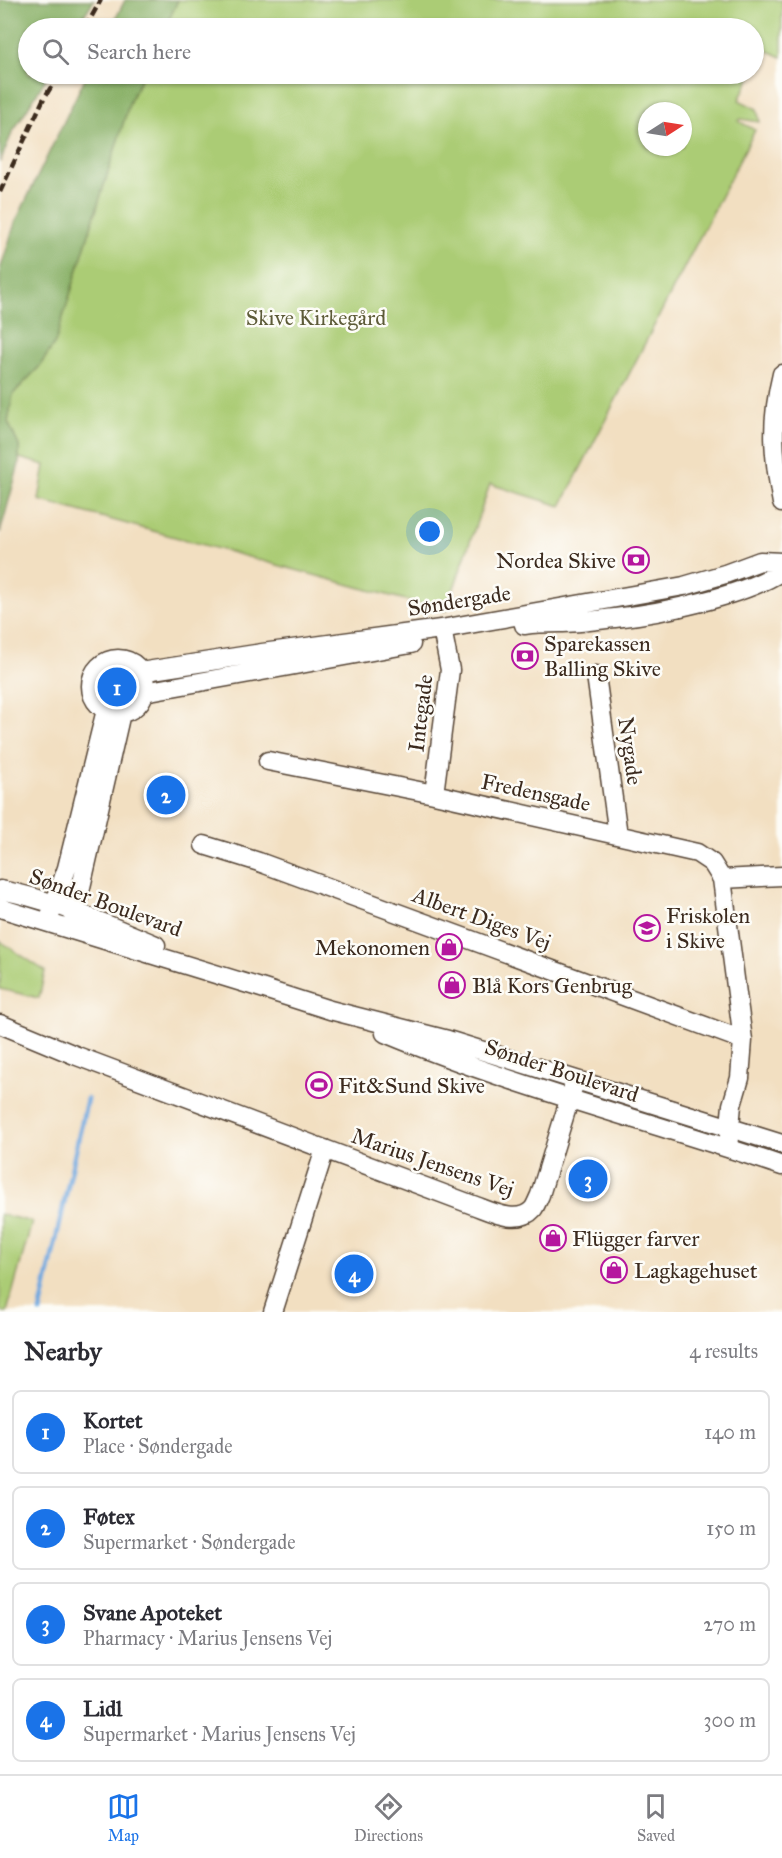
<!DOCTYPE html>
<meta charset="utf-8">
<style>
body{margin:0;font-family:"IM FELL Great Primer",serif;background:#f7f7f7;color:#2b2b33}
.compass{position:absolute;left:638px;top:102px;width:54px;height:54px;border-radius:50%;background:#fff;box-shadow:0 2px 4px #0004;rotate:78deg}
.you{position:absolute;left:430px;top:532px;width:21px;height:21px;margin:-15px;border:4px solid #fff;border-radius:50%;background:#1a73e8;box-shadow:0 0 0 9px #1a73e833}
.badge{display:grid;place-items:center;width:39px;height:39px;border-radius:50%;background:#1a73e8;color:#fff;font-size:20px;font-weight:700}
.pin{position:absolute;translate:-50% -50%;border:3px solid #fff;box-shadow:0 2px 6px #0006}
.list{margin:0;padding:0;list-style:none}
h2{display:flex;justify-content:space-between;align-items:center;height:78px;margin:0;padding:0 24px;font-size:26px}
h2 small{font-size:20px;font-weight:400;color:#7c7c81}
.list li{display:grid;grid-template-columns:39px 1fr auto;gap:18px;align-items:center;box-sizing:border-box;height:84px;margin:0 12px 12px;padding:0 12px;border:2px solid #e1e1e2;border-radius:9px}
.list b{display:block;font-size:22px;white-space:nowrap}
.list p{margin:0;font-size:20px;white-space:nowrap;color:#7c7c81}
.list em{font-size:20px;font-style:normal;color:#7c7c81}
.icon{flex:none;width:33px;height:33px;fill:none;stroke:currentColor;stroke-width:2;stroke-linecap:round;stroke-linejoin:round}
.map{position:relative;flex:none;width:782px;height:1312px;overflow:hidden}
.search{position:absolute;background:#fff;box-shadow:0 2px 4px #0004;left:18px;right:18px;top:18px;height:66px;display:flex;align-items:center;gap:15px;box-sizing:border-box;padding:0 21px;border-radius:33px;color:#7c7c81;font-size:22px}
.sheet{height:462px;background:#fff}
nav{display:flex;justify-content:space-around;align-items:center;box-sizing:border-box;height:84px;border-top:2px solid #e1e1e2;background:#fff;font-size:16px;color:#7c7c81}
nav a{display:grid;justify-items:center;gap:3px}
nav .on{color:#1a73e8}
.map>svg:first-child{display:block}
.green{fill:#abcc74;stroke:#737b49;stroke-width:1.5;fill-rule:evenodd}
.forest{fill:#88b066;stroke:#626d42;stroke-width:1.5}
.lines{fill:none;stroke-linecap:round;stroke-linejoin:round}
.stream{stroke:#6fa8df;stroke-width:5}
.minor-casing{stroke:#564536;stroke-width:21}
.minor{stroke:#fff;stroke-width:18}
.rail{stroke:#3b2a1e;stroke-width:4.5;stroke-dasharray:9 4.5;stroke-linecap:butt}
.labels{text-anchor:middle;stroke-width:5;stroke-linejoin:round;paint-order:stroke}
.park-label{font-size:22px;fill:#5d5b38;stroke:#fdfcf7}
.poi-label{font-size:22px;fill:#3b2a1e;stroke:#fdfcf7;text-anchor:start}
.street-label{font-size:22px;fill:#3b2a1e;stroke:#fdfcf7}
</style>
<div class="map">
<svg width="782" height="1312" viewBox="0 0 782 1312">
<rect width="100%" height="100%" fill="#fdfcf7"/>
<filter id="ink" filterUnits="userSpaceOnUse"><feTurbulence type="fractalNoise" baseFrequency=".0167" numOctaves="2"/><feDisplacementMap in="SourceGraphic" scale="12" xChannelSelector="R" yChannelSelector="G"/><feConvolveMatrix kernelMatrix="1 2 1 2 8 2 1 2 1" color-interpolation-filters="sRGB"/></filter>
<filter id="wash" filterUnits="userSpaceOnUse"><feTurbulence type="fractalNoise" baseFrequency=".008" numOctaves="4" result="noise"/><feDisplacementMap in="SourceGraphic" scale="24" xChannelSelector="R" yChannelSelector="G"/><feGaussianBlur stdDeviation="1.35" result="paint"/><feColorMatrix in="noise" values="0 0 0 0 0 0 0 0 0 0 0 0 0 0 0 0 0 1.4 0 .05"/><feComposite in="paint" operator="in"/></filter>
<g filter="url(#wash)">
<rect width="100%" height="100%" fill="#f2dfc1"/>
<!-- green -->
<path class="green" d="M178,0H782V57L764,49L754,70V28H165Z
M143,74H752L739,100L757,109L760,122L741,119L738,121L755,130L561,506L490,484L446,611L39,500L45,465L19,458V446L8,422L13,394L39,367L55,343L130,101ZM647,111H683V147H647Z
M0,941L45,971L39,998L0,989Z
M0,1214L32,1222L7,1312H0Z"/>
<!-- forest -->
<path class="forest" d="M0,0H94L76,28H28V74H49L12,133L0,162Z
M125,0H178L165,28H111Z
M87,74H143L130,101L55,343L39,367L13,394L8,422L19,446V464L0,533V270L15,223Z"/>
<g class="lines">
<!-- stream -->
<path class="stream" d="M40,1312L87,1099"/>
</g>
</g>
<g filter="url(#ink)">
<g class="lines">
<defs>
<path id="minor" d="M782,374C770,423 773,454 782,503
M524,625C537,623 548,623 560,623C578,623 597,620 615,618C661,613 744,596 782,571
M91 686a27 27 0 1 1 54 0a27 27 0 1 1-54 0Z
M140,672L262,653L441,629L684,586L725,574L760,561L782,562
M596,675L618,835
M144,692L411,644
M268,761L434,794L697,853L712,863L722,879L743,1040L740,1078L732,1105L728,1148
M434,794L450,670L444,639
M204,845L259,862L743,1040
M722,879L782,876
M0,890C54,899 106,925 156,945
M0,908L261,988L330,1010L448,1040L782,1144
M50,916L67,868L106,710
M73,922L121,713
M0,1024L77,1056L473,1205C490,1211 518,1226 533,1209C536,1205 538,1199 540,1195L575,1081
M385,1033C514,1087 650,1121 782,1166
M273,1312L325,1149"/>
</defs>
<!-- minor casing -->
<use href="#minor" class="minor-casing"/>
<!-- minor -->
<use href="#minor" class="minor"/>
<!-- rail -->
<path class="rail" d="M85,28L101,0
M0,192L43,100L59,74"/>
</g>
</g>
<!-- icons -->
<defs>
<symbol id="bank-ring" viewBox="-11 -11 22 22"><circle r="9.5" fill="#fdfcf7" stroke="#b5179e" stroke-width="1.5"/><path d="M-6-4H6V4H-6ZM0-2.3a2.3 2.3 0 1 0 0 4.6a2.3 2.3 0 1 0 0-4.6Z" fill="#b5179e"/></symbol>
<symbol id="school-ring" viewBox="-11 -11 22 22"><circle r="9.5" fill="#fdfcf7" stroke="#b5179e" stroke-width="1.5"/><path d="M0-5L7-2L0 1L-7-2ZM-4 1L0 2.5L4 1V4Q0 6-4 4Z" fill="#b5179e"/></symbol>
<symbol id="shop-ring" viewBox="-11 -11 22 22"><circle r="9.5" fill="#fdfcf7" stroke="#b5179e" stroke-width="1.5"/><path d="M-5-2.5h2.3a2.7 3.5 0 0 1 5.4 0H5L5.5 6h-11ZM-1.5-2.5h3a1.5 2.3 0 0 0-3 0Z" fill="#b5179e"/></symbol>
<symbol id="stadium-ring" viewBox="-11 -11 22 22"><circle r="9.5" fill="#fdfcf7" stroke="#b5179e" stroke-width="1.5"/><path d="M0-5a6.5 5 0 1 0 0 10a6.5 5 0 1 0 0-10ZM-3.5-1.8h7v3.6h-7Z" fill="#b5179e"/></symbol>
</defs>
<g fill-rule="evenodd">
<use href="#bank-ring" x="621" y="545" width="30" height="30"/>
<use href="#bank-ring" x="510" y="641" width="30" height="30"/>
<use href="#school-ring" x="632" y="913" width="30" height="30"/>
<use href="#shop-ring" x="434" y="932" width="30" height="30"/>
<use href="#shop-ring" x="437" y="970" width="30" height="30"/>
<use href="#stadium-ring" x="304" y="1070" width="30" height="30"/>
<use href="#shop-ring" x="538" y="1223" width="30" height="30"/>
<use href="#shop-ring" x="599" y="1255" width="30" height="30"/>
</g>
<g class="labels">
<!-- park labels -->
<g class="park-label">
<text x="316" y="325">Skive Kirkegård</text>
</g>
<!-- poi labels -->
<g class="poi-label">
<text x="616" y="568" text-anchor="end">Nordea Skive</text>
<text x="544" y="651">Sparekassen<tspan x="544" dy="25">Balling Skive</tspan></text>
<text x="666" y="923">Friskolen<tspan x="666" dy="25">i Skive</tspan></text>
<text x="430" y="955" text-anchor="end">Mekonomen</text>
<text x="472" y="993">Blå Kors Genbrug</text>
<text x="338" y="1093">Fit&amp;Sund Skive</text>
<text x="572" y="1246">Flügger farver</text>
<text x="634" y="1278">Lagkagehuset</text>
</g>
<!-- street labels -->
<g class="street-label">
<text transform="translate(459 600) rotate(-9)" y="8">Søndergade</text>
<text transform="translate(420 713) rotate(-83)" y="8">Integade</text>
<text transform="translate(631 751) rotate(82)" y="8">Nygade</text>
<text transform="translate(536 792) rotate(12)" y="8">Fredensgade</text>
<text transform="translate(106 902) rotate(20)" y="8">Sønder Boulevard</text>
<text transform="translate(482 918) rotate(20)" y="8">Albert Diges Vej</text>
<text transform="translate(562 1070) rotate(18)" y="8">Sønder Boulevard</text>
<text transform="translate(433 1162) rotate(19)" y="8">Marius Jensens Vej</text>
</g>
</g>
</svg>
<svg class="compass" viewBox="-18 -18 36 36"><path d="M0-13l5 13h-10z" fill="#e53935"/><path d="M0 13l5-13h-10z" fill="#7c7c81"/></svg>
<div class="you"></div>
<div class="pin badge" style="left:117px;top:687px">1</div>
<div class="pin badge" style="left:166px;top:795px">2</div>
<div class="pin badge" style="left:588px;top:1179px">3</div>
<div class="pin badge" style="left:354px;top:1274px">4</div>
<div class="search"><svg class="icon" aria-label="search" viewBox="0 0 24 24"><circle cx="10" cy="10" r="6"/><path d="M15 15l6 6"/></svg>Search here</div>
</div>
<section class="sheet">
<h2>Nearby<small>4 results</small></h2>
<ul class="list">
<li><span class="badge">1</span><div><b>Kortet</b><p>Place · Søndergade</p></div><em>140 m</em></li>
<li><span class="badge">2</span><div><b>Føtex</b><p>Supermarket · Søndergade</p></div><em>150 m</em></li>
<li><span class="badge">3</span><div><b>Svane Apoteket</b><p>Pharmacy · Marius Jensens Vej</p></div><em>270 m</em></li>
<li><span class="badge">4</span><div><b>Lidl</b><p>Supermarket · Marius Jensens Vej</p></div><em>300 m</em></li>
</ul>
</section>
<nav>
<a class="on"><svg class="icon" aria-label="map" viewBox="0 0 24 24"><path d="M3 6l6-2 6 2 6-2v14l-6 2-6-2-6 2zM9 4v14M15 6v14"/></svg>Map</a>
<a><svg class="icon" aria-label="directions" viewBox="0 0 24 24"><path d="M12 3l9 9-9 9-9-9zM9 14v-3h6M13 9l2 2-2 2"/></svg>Directions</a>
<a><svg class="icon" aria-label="saved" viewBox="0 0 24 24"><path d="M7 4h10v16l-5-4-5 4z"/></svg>Saved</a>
</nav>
